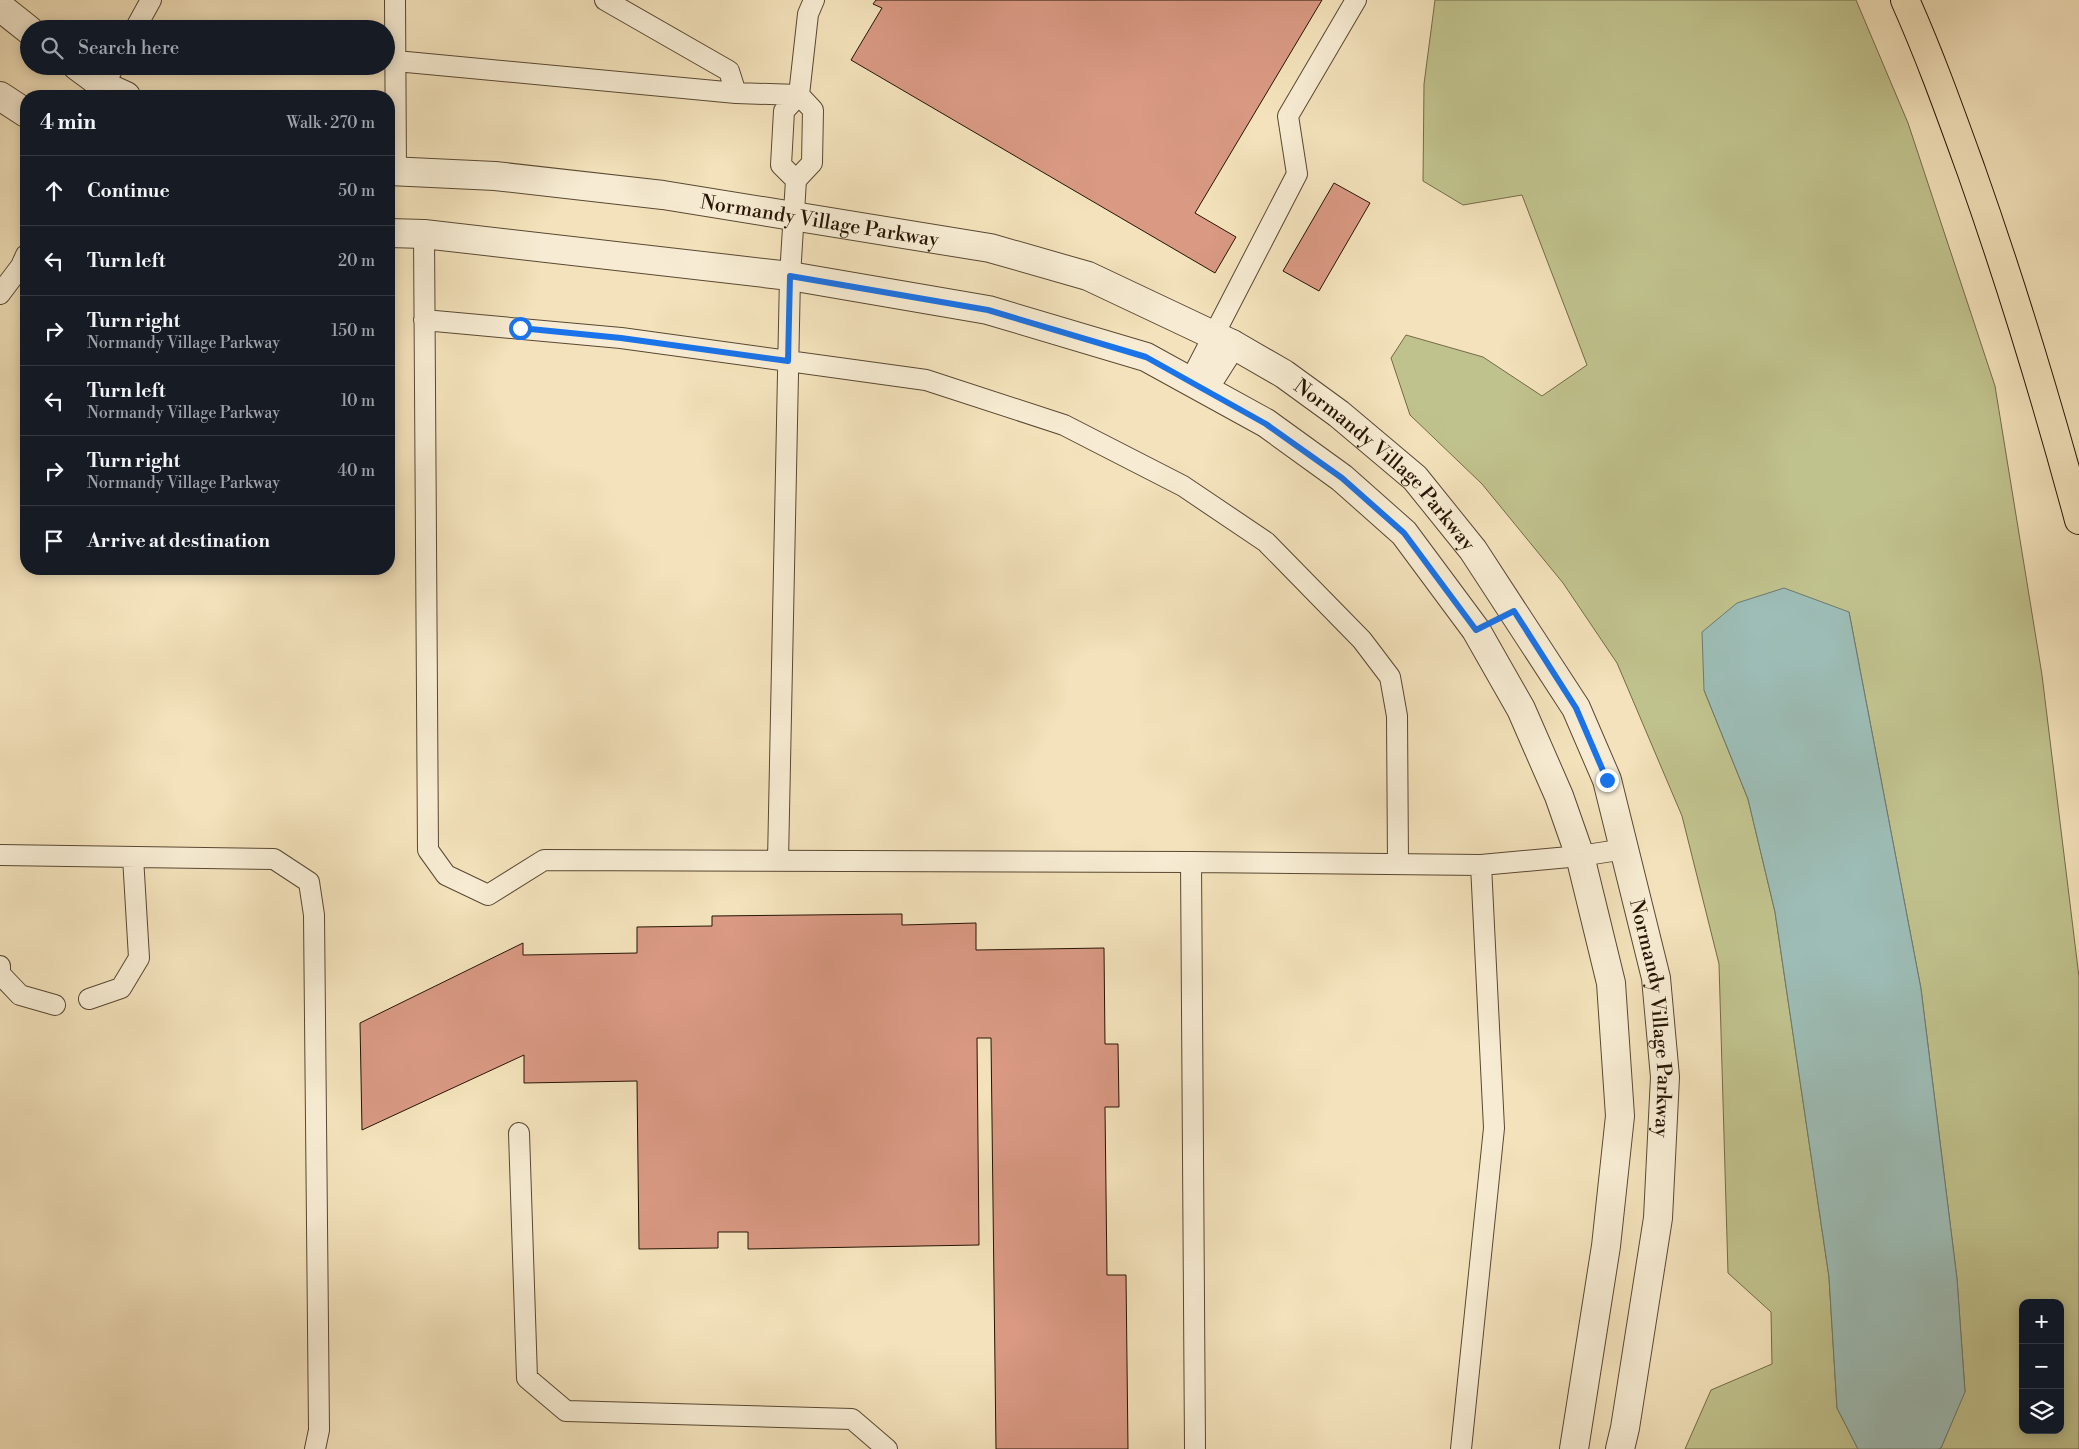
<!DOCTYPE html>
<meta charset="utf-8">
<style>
body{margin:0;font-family:"Libre Bodoni",serif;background:#20242c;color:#f1f3f6}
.controls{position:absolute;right:15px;bottom:15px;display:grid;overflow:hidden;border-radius:10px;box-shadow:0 2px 12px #0003}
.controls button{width:45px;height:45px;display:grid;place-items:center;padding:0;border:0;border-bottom:1px solid #363941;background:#171b24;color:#f1f3f6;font:25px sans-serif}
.stop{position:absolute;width:15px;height:15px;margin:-11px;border:4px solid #1a73e8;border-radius:50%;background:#fff}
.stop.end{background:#1a73e8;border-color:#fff;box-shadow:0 1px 5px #0008}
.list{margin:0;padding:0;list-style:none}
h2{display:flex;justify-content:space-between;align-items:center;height:65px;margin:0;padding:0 20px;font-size:21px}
h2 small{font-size:16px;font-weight:400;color:#9ea1a6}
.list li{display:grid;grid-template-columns:32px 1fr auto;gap:15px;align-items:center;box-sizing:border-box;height:70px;padding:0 20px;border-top:1px solid #363941}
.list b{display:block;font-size:19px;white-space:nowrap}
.list p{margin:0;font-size:16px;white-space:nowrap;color:#9ea1a6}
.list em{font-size:16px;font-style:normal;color:#9ea1a6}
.icon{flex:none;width:28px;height:28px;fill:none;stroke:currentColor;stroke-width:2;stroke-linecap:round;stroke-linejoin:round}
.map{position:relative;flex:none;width:2079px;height:1449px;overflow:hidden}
.search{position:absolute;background:#171b24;box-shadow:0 2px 12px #0003;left:20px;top:20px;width:375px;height:55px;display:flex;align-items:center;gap:12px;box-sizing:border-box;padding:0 18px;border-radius:28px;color:#9ea1a6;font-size:19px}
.panel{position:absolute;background:#171b24;box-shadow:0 2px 12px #0003;left:20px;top:90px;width:375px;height:485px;border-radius:20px}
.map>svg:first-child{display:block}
.green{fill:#c0c28d;stroke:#736b48;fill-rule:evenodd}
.water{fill:#9dbdb6;stroke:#6d796f}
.building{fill:#d99983;stroke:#261404}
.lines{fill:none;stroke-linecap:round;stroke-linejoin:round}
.lane-casing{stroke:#594832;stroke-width:22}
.street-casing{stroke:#594832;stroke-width:30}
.highway-casing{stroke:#261404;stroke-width:30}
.lane{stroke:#f7ecd3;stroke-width:20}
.street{stroke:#f7ecd3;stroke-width:28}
.highway{stroke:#f3e2bb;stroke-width:28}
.route{stroke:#1a73e8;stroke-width:6}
.labels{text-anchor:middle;stroke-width:4.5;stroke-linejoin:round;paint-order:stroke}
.street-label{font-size:20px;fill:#261404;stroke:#f7ecd3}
</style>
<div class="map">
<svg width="2079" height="1449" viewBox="0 0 2079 1449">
<rect width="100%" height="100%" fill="#f3e2bb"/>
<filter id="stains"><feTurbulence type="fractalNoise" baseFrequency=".004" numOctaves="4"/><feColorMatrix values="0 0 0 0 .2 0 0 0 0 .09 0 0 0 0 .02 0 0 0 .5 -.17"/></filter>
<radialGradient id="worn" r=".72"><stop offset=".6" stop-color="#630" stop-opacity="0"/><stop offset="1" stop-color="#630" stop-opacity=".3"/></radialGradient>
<!-- green -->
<path class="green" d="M1435,0H1856L1908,123L1995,386L2042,675L2079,977V1449H1938L1941,1448L1965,1391L1957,1279L1921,989L1849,612L1704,690L1748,799L1775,912L1829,1277L1837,1408L1858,1449H1685L1711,1390L1772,1364L1771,1312L1728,1273L1719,964L1682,816L1617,663L1563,583L1482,484L1410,415L1391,358L1406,335L1483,357L1542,396L1587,365L1522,195L1463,205L1423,181L1424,84ZM2023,1303H2060V1430H2023Z"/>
<!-- water -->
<path class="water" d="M1784,588L1849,612L1921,989L1957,1279L1965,1392L1941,1448L1938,1449H1858L1837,1408L1829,1277L1775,912L1748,799L1704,690L1702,632L1737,603Z"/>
<!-- building -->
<path class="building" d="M876,0H1322L1195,213L1236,237L1215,273L851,60L882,8L873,4Z
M1334,183L1370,203L1319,291L1283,271Z
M902,914V925L976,923V950L1104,948L1105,1044H1118L1119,1107H1105L1107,1275H1126L1128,1449H996L991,1038H977L979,1245L748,1249V1232H718V1248L639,1249L637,1081L524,1083V1055L362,1130L360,1023L523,943V955L637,953V927L712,926V916Z"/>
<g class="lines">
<defs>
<path id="lane" d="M395,0L396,171
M605,0L729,71L736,93
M135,29L151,0
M396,61L736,93L799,95L808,14L814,0
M98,96L114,66
M424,234L428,850L446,875L488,895L544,860L1191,862L1481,865L1580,856L1625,849
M0,294L21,266L26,255
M424,320L621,338L926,380L1064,425L1183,486L1266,542L1362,640L1390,677L1397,716L1398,864
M1190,381L1297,174L1288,116L1356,0
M0,855L274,859L309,882L314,915L319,1430L315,1449
M778,861L790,276L796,180L812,163L813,110L799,95L784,111L781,165L796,180
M1191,862L1195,1449
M0,966V974L20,995L55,1005
M89,999L121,988L139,958L133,857
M519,1133L527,1378L566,1411L852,1419L887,1449
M1461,1449L1494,1128L1481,865"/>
<g id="street">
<path d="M0,7L29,30"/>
<path d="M77,66L104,86L126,96"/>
<path d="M0,96L26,113"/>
<path id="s1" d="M389,171L495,176L663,195L990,248L1088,276L1232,344L1284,374L1339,414L1415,478L1473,550L1576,708L1607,780L1656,978L1665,1077L1658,1218L1625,1428L1620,1449"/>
<path d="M389,233L424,234L790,276L988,310L1146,357L1266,423L1342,478L1404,533L1476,630L1521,709L1559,796L1580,856L1611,983L1620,1116L1606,1246L1574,1449"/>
<path d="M1204,388L1232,344"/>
</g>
<path id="highway" d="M1905,0C1930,56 1950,112 1971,170C2012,286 2047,401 2079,520"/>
</defs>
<!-- lane casing -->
<use href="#lane" class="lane-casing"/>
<!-- street casing -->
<use href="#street" class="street-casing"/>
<!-- highway casing -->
<use href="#highway" class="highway-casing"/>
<!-- lane -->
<use href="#lane" class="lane"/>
<!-- street -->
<use href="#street" class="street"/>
<!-- highway -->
<use href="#highway" class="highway"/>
</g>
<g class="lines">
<!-- route -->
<path class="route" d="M520,328L621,338L788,361L790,276L988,310L1146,357L1266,424L1342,478L1404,533L1476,630L1514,611L1576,708L1607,780"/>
</g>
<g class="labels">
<!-- street labels -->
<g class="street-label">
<text dy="7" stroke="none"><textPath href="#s1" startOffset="434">Normandy Village Parkway</textPath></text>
<text dy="7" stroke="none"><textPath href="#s1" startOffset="1064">Normandy Village Parkway</textPath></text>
<text dy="7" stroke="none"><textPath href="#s1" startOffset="1698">Normandy Village Parkway</textPath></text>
</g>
</g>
<rect width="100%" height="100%" filter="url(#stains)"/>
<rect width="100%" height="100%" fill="url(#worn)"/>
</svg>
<div class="controls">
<button>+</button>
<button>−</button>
<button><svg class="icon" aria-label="layers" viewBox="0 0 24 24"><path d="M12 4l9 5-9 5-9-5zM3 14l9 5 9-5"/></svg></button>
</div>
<div class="stop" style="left:520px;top:328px"></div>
<div class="stop end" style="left:1607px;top:780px"></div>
<div class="search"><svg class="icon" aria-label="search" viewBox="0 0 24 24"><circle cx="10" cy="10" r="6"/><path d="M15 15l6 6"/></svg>Search here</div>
<section class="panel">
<h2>4 min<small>Walk · 270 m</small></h2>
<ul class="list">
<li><svg class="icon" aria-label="ahead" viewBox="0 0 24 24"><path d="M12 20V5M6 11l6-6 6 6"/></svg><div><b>Continue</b></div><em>50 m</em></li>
<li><svg class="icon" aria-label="left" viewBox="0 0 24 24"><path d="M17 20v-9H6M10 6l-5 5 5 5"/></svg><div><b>Turn left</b></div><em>20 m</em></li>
<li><svg class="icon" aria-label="right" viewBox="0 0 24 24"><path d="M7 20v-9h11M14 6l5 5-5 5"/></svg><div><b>Turn right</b><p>Normandy Village Parkway</p></div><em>150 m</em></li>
<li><svg class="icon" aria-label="left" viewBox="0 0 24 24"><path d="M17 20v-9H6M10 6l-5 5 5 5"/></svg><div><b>Turn left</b><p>Normandy Village Parkway</p></div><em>10 m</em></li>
<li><svg class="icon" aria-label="right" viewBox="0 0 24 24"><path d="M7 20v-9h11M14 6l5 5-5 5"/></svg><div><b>Turn right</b><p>Normandy Village Parkway</p></div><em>40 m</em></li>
<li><svg class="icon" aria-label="arrive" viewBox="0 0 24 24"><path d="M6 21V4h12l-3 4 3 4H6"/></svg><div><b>Arrive at destination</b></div></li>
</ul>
</section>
</div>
